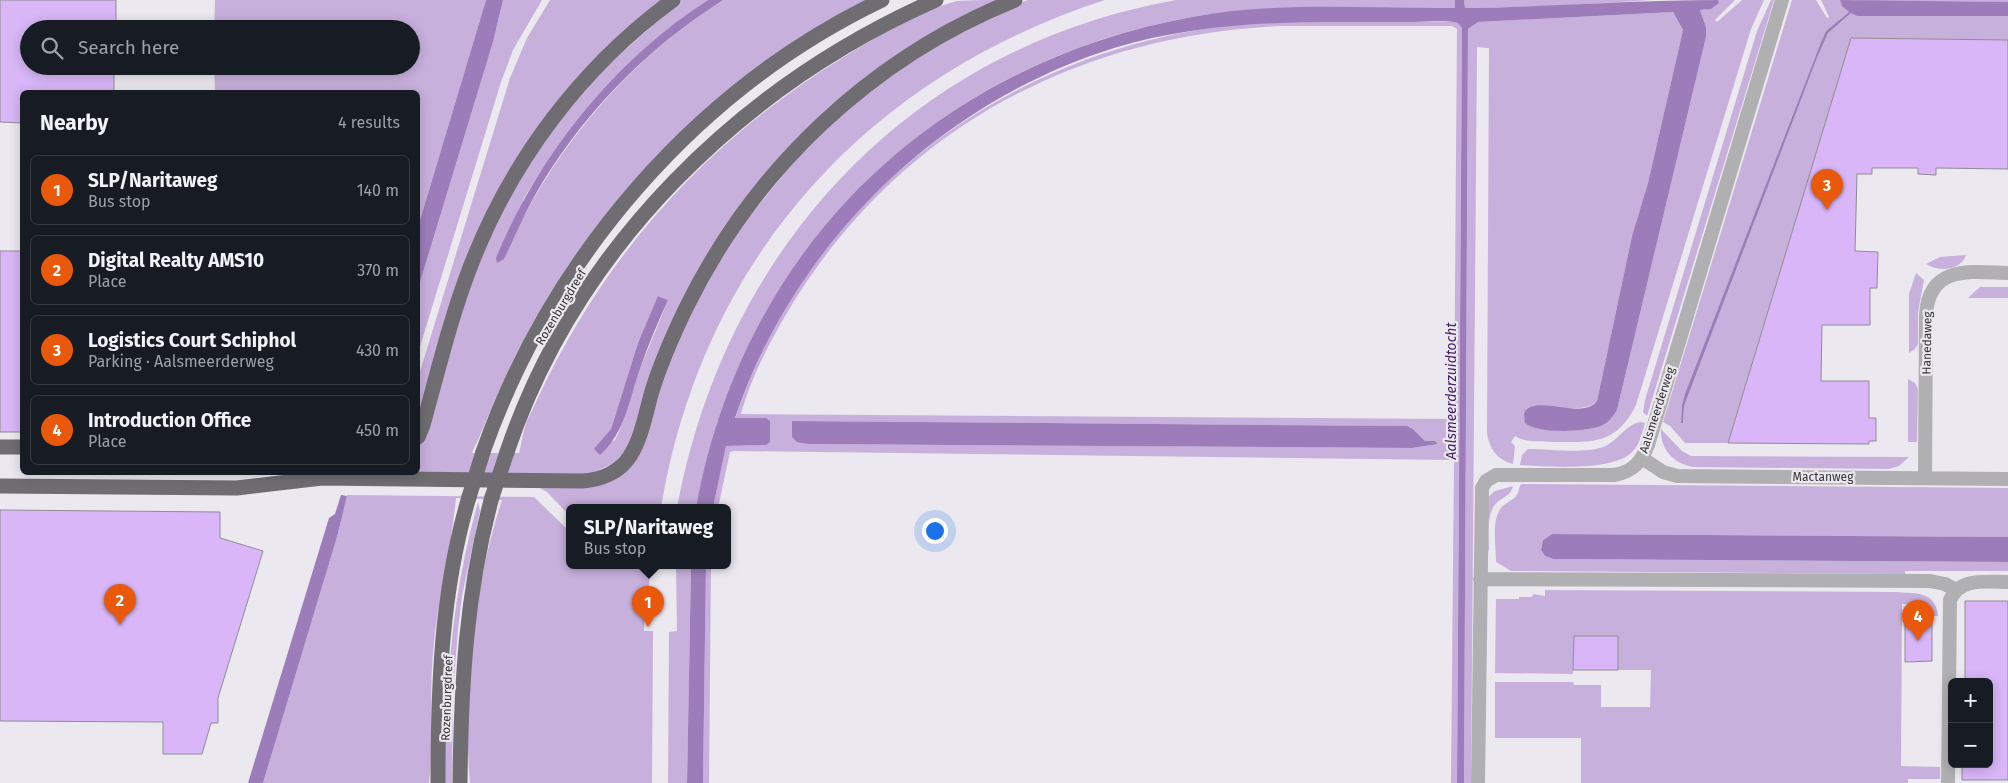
<!DOCTYPE html>
<meta charset="utf-8">
<style>
body{margin:0;font-family:"Fira Sans",sans-serif;background:#20242c;color:#f1f3f6}
.controls{position:absolute;right:15px;bottom:15px;display:grid;overflow:hidden;border-radius:8px;box-shadow:0 2px 12px #0003}
.controls button{width:45px;height:45px;display:grid;place-items:center;padding:0;border:0;border-bottom:1px solid #363941;background:#171b24;color:#f1f3f6;font:25px sans-serif}
.you{position:absolute;left:934px;top:530px;width:18px;height:18px;margin:-12px;border:4px solid #fff;border-radius:50%;background:#1a73e8;box-shadow:0 0 0 8px #1a73e833}
.badge{display:grid;place-items:center;width:32px;height:32px;border-radius:50%;background:#ea580c;color:#fff;font-size:16px;font-weight:700}
.pin{position:absolute;translate:-50% -41px;filter:drop-shadow(0 1px 2px #0008)}
.pin::after{content:'';position:absolute;top:26px;width:18px;height:15px;background:inherit;clip-path:polygon(0 0,100% 0,50% 100%)}
.popup{position:absolute;left:566px;top:504px;width:165px;height:65px;box-sizing:border-box;display:grid;place-content:center;border-radius:8px;background:#171b24;filter:drop-shadow(0 1px 4px #0005);font-size:16px;white-space:nowrap;color:#9ea1a6}
.popup b{font-size:19px;color:#f1f3f6}
.popup::after{content:'';position:absolute;left:50%;top:100%;margin-left:-10px;border:10px solid transparent;border-top-color:#171b24}
.list{margin:0;padding:0;list-style:none}
h2{display:flex;justify-content:space-between;align-items:center;height:65px;margin:0;padding:0 20px;font-size:21px}
h2 small{font-size:16px;font-weight:400;color:#9ea1a6}
.list li{display:grid;grid-template-columns:32px 1fr auto;gap:15px;align-items:center;box-sizing:border-box;height:70px;margin:0 10px 10px;padding:0 10px;border:1px solid #363941;border-radius:8px}
.list b{display:block;font-size:19px;white-space:nowrap}
.list p{margin:0;font-size:16px;white-space:nowrap;color:#9ea1a6}
.list em{font-size:16px;font-style:normal;color:#9ea1a6}
.icon{flex:none;width:28px;height:28px;fill:none;stroke:currentColor;stroke-width:2;stroke-linecap:round;stroke-linejoin:round}
.map{position:relative;flex:none;width:2008px;height:783px;overflow:hidden}
.search{position:absolute;background:#171b24;box-shadow:0 2px 12px #0003;left:20px;top:20px;width:400px;height:55px;display:flex;align-items:center;gap:12px;box-sizing:border-box;padding:0 18px;border-radius:28px;color:#9ea1a6;font-size:19px}
.panel{position:absolute;background:#171b24;box-shadow:0 2px 12px #0003;left:20px;top:90px;width:400px;height:385px;border-radius:8px}
.map>svg:first-child{display:block}
.green{fill:#c7b0dc;fill-rule:evenodd}
.water{fill:#9c7db9}
.building{fill:#d8b6f7;stroke:#8f8c92}
.lines{fill:none;stroke-linecap:round;stroke-linejoin:round}
.street{stroke:#b0afb2;stroke-width:14}
.highway{stroke:#6f6c72;stroke-width:15}
.highway-bridge{stroke:#6f6c72;stroke-width:15}
.labels{text-anchor:middle;stroke-width:4.5;stroke-linejoin:round;paint-order:stroke}
.street-label{font-size:12px;fill:#353437;stroke:#ebe8ef}
.water-label{font-size:14px;font-style:italic;fill:#461b65;stroke:#ebe8ef}
</style>
<div class="map">
<svg width="2008" height="783" viewBox="0 0 2008 783">
<rect width="100%" height="100%" fill="#ebe8ef"/>
<!-- green -->
<path class="green" d="M215,0H486L418,227V92H215L214,67L411,66V29H214Z
M503,0H542L513,50L501,82L418,353V289L493,42Z
M550,0H666L511,170L418,424V378L510,78L527,38Z
M681,0H708C631,53 571,120 523,200V218C571,128 638,54 723,0H865C710,86 590,203 512,363C501,386 491,409 481,433C479,440 474,446 472,453H519C521,447 521,442 523,435C525,423 532,411 537,400C605,254 706,142 842,58C875,38 921,10 957,1C971,0 989,0 1003,0L911,48L744,203L626,450L614,463L588,475L418,472V447L424,437L478,260L521,172L588,83ZM659,296L668,300L640,369L618,434L615,440L595,449L611,429L638,343Z
M1028,0H1105C867,77 702,259 661,508H569V515L547,492L536,486L612,480L675,342L723,249L814,137L903,64L1007,8Z
M1176,0H1455V8C1369,9 1278,2 1192,17C931,64 746,248 696,508H677C725,247 911,47 1176,0Z
M1464,0H1651L1556,6L1465,8Z
M1718,0H1735L1715,20L1717,22L1742,0H1764L1751,29L1636,405C1616,445 1593,442 1553,442C1540,441 1526,443 1515,436L1511,442L1515,446L1513,464C1497,460 1489,448 1487,433L1489,48L1477,47L1471,783H1464L1468,29L1478,22L1673,12L1683,30L1648,183L1632,236L1597,401C1586,414 1549,406 1533,406L1525,423C1537,433 1586,432 1601,426C1608,423 1613,417 1617,410L1706,37V27L1700,10H1705L1719,3Z
M1771,0H1774L1647,416L1643,412L1645,400L1757,31Z
M1792,0H1816L1827,18L1829,17L1821,0H1840L1842,6L1849,12L1826,31L1821,42L1685,395L1682,405L1681,423H1683L1684,406L1817,58L1828,33L1851,13L1857,16H2008V40L1851,38L1728,443H1685L1670,426L1663,422Z
M1854,0H2008V2L1863,1Z
M1453,22L1459,23L1462,28L1457,783H1451L1454,460L734,451L730,452L718,508H713L726,446L766,445V418L735,419C807,206 991,60 1211,28C1290,16 1373,22 1453,22ZM1280,26H1452L1457,29L1454,419L741,414C752,373 774,334 796,298C904,127 1079,35 1280,26ZM792,421L1407,426L1413,429L1425,441H1435L1438,444L1412,448L808,444L792,437Z
M1966,255C1961,271 1938,272 1926,264L1940,257Z
M1916,273L1924,280L1918,312V344L1915,349L1909,353V294Z
M1980,287H2008V298H1968Z
M1908,379L1915,383L1918,389L1917,442H1908Z
M1641,422L1645,423C1642,434 1639,447 1630,454C1610,471 1546,467 1520,465L1522,455L1528,449C1549,449 1584,454 1603,447C1617,442 1627,423 1641,422Z
M1661,429L1682,451L1691,456L1909,457L1899,466L1889,469L1693,467C1673,463 1660,449 1661,429Z
M1523,484L2008,488V537L1552,534L1543,540L1541,550L1545,556L1553,559L2008,562V571H1905V574L1511,571L1496,562C1496,548 1492,524 1499,511C1507,498 1517,504 1520,485Z
M1513,486C1510,498 1500,497 1494,506C1486,519 1489,538 1489,552L1486,543L1487,498L1495,491Z
M347,495L534,497L569,531V566H650L649,587H645L644,631H653L652,783H470C462,693 474,585 502,500L456,498C451,550 437,601 433,653C429,696 434,740 429,783H263L337,537Z
M478,502L480,511L462,596L458,629L453,692L452,783H445L446,700H448C450,633 460,566 478,502Z
M676,566H691L687,783H668L669,632L677,631Z
M706,566H711L709,783H703Z
M1545,590L1894,592C1912,594 1936,589 1938,616H1921V604H1902L1901,766L1940,767V779H1908V783H1581V738H1495V682H1573L1574,685H1601V707H1650L1651,670H1618V636H1574L1573,674L1495,673L1496,599H1519V597H1532L1533,594L1545,596Z"/>
<!-- water -->
<path class="water" d="M486,0H503L493,42L418,289V227Z
M708,0H723C646,49 580,116 534,197C523,217 514,238 504,259L497,263L496,258C539,154 614,61 708,0Z
M1455,0H1464L1465,8C1549,7 1633,0 1718,0L1719,3L1711,9L1700,10L1706,27V37L1617,410C1613,417 1608,423 1601,426C1586,432 1537,434 1525,423L1524,413C1536,393 1582,421 1597,401L1632,236L1648,183L1683,30L1673,12L1478,22L1468,29L1464,783H1457L1462,28L1458,23C1444,20 1428,22 1413,22C1388,22 1362,22 1337,22C1261,22 1187,26 1114,48C938,103 794,244 735,418H766L770,421V442L766,445L726,446L713,508H696C743,248 933,64 1192,17C1278,1 1368,9 1455,8Z
M1840,0L2008,2V16H1857L1851,13L1828,33L1817,58L1684,406L1683,423H1681L1682,405L1685,394L1821,42L1826,31L1849,12L1842,6Z
M658,296L668,300C658,322 648,345 640,369C629,400 625,433 600,455L594,449L611,429L638,343Z
M792,421L1407,426L1413,429L1425,441H1435L1438,444L1412,448L808,444L797,442L792,437Z
M341,495L347,496L337,537L263,783H248L329,518L335,514Z
M1552,534L2008,537V562L1553,559L1545,556L1541,550L1543,540Z
M691,566H706L703,783H687Z"/>
<!-- building -->
<path class="building" d="M0,0H116V29H29V66H114V92H22V123L0,122Z
M1851,38L2008,40V169L1936,168V175L1918,174V168H1872V174H1857L1855,251L1878,252L1877,288H1870V325H1822L1821,381H1869V418H1876V441H1869V444L1728,443Z
M0,251H22V432H0Z
M0,510L220,512V538L263,551L218,698V723H211L202,754H163V722L0,721Z
M1965,601H2008V780H1962V764H1989V682H1965Z
M1905,620H1932V661L1905,662Z
M1574,636H1618V670H1573Z"/>
<g class="lines">
<!-- street -->
<path class="street" d="M1642,458L1663,472L1677,476L2008,479
M1925,478L1926,315C1929,264 1972,272 2008,273
M1480,579L1930,581L1945,584L1956,590
M1478,783L1482,488L1486,481L1496,475H1614C1633,472 1641,462 1648,445L1782,0
M1948,783L1950,600C1960,577 1987,582 2008,582"/>
<!-- highway -->
<path class="highway" d="M418,437L423,425C438,371 451,316 471,265C512,159 582,67 673,0
M0,447H22
M483,452C551,258 696,89 882,0
M507,452C576,247 741,86 936,0
M0,486L237,488L322,478L582,481C601,480 620,472 630,456C642,437 646,412 652,391C661,362 673,335 686,308C754,169 871,58 1015,0
M438,783C438,686 441,591 469,497
M460,783C461,685 466,592 492,497"/>
<!-- highway-bridge -->
<path class="highway-bridge" d="M469,497L483,452
M492,497L507,452"/>
</g>
<g class="labels">
<!-- street labels -->
<g class="street-label">
<text transform="translate(561 307) rotate(-59)" y="4">Rozenburgdreef</text>
<text transform="translate(1927 343) rotate(-89)" y="4">Hanedaweg</text>
<text transform="translate(1657 410) rotate(-72)" y="4">Aalsmeerderweg</text>
<text x="1823" y="481">Mactanweg</text>
<text transform="translate(447 698) rotate(-88)" y="4">Rozenburgdreef</text>
</g>
<!-- water labels -->
<g class="water-label">
<text transform="translate(1451 391) rotate(-90)" y="5">Aalsmeerderzuidtocht</text>
</g>
</g>
</svg>
<div class="controls">
<button>+</button>
<button>−</button>
</div>
<div class="you"></div>
<div class="pin badge" style="left:648px;top:627px">1</div>
<div class="popup"><b>SLP/Naritaweg</b>Bus stop</div>
<div class="pin badge" style="left:120px;top:625px">2</div>
<div class="pin badge" style="left:1827px;top:210px">3</div>
<div class="pin badge" style="left:1918px;top:641px">4</div>
<div class="search"><svg class="icon" aria-label="search" viewBox="0 0 24 24"><circle cx="10" cy="10" r="6"/><path d="M15 15l6 6"/></svg>Search here</div>
<section class="panel">
<h2>Nearby<small>4 results</small></h2>
<ul class="list">
<li><span class="badge">1</span><div><b>SLP/Naritaweg</b><p>Bus stop</p></div><em>140 m</em></li>
<li><span class="badge">2</span><div><b>Digital Realty AMS10</b><p>Place</p></div><em>370 m</em></li>
<li><span class="badge">3</span><div><b>Logistics Court Schiphol</b><p>Parking · Aalsmeerderweg</p></div><em>430 m</em></li>
<li><span class="badge">4</span><div><b>Introduction Office</b><p>Place</p></div><em>450 m</em></li>
</ul>
</section>
</div>
